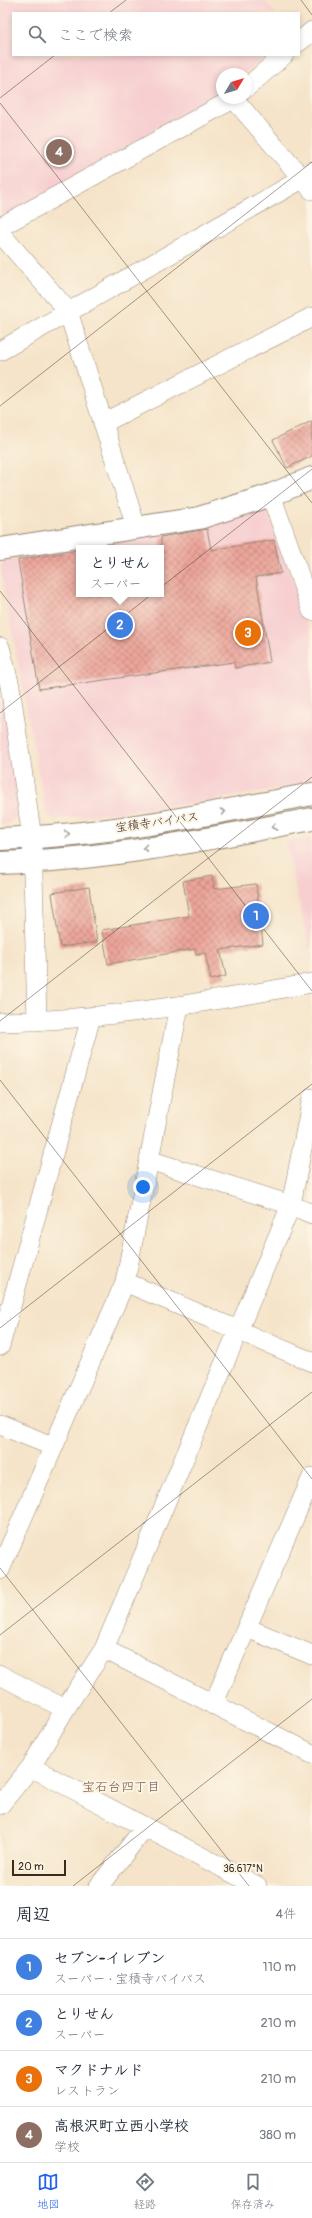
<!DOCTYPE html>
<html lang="ja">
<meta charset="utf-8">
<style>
body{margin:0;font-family:Pangolin,"Klee One",sans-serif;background:#f2f2f3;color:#1f2937}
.compass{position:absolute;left:216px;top:68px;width:36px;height:36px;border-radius:50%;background:#fff;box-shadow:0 2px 6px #0003;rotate:52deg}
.scale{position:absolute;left:12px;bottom:10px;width:54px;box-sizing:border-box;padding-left:4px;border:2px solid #3b2a1e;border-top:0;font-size:11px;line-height:14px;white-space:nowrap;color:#3b2a1e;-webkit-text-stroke:3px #fcf5e5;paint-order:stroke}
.you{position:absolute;left:143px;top:1187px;width:14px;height:14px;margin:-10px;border:3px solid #fff;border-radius:50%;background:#1a73e8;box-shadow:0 0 0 6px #1a73e833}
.badge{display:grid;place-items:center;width:26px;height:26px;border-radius:50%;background:#2563eb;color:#fff;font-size:13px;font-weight:700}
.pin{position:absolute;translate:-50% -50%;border:2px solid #fff;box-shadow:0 1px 4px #0006}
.popup{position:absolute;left:76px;top:545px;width:88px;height:52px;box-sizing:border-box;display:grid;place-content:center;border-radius:0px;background:#fff;filter:drop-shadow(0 1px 3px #0005);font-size:13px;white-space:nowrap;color:#747a83}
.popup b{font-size:15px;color:#1f2937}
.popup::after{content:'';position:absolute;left:50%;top:100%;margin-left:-8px;border:8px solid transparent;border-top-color:#fff}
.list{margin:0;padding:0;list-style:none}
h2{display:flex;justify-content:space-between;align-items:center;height:52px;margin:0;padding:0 16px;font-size:17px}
h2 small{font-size:13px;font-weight:400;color:#747a83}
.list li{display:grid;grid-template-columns:26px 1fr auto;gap:12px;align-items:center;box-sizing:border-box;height:56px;padding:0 16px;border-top:1px solid #e0e1e3}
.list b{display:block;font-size:15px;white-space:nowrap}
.list p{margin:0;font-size:13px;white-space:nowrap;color:#747a83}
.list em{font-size:13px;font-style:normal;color:#747a83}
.icon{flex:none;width:22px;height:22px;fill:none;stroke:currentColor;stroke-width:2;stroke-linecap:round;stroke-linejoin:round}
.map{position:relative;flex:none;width:312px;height:1886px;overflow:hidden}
.search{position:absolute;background:#fff;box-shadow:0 2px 6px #0003;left:12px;right:12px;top:12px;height:44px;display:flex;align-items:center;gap:10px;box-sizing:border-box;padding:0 14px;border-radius:0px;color:#747a83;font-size:15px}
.sheet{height:276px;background:#fff}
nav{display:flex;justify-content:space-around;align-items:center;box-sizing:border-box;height:56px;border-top:1px solid #e0e1e3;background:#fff;font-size:11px;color:#747a83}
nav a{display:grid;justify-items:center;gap:2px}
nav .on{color:#2563eb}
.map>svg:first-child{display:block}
.built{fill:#f7cfd1;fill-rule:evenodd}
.building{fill:url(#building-cross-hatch)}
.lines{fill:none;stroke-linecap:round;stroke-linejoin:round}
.minor-casing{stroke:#988774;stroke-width:20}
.tertiary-casing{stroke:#988774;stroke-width:24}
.primary-casing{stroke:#988774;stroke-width:24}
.minor{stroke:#fff;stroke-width:19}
.tertiary{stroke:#fff;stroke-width:22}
.primary{stroke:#fff;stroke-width:22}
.oneway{stroke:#a79f9a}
.ticks{fill:none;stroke:#3b2a1e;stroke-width:1;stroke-opacity:0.45}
.labels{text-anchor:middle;stroke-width:4;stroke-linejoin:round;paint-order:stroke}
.street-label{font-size:12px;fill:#3b2a1e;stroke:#fcf5e5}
.neighbourhood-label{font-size:13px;fill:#79554a;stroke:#fcf5e5}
.ticks-label{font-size:10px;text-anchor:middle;fill:#3b2a1e;stroke:#fcf5e5;stroke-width:4;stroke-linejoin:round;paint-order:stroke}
</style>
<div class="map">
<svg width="312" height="1886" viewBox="0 0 312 1886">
<defs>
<pattern id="building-cross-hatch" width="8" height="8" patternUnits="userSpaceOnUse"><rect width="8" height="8" fill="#eda69b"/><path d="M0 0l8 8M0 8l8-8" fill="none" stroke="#c1877e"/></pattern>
</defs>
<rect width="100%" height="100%" fill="#fcf5e5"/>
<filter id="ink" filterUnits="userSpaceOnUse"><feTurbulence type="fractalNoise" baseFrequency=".025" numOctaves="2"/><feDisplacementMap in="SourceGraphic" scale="8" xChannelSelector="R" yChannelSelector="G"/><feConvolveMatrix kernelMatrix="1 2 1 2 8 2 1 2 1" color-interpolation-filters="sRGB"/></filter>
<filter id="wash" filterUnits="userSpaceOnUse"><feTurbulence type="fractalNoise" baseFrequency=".012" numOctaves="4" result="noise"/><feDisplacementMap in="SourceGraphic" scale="16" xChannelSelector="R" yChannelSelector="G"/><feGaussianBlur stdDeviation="0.9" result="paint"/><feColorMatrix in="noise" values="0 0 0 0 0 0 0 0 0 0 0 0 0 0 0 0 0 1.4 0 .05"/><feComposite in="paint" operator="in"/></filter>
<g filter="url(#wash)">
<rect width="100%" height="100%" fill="#f5e4c9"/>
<!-- built -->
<path class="built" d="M0,0H264L276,13H13V55H267L245,74H222V90L10,215L0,213Z
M259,508L270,513L312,638V780L292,786L192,804L55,819L46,813L0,567L6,559ZM79,548H161V594H79Z
M0,701H3L21,811L15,819L8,824H0Z
M312,836V960L285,842Z"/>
<g id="blocks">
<!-- building -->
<path class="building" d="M312,421V456L287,468L273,440Z
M207,529L211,550L274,540L281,573L256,577L270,662L235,668L234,662L39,689L18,560L79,550V594H161V537Z
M212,876L214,889L256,884L263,944L220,950L226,976L211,980L205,953L196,954L195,949L108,964L102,930L189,916L183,881Z
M89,887L97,942L60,947L52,893Z"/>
</g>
</g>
<g filter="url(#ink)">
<use href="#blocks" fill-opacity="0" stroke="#988774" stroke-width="1"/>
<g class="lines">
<defs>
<path id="minor" d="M299,42L312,31
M246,88L284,55
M234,99L312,190
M0,227L235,98
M0,233L68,311L136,527
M0,351L302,179L312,171
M103,423L312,317
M271,495L312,611
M0,647L10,686L32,838L37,1021
M179,1006L149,1160L291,1205L312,1214
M0,1022C105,1020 209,1002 312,983
M125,1282L312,1362
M0,1346L91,1017
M0,1425L52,1446
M0,1570L125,1282L149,1160
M247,1628L312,1655
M104,1649L312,1754
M0,1675L65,1709
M213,1705L312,1477
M31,1767L257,1886
M0,1805L31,1767L65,1709L104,1649L291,1205L312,1098
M99,1886L145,1827"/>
<path id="tertiary" d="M0,549L199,518L271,495L312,478"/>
<path id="primary" d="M0,839C105,836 209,814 312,794
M0,863C105,860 209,839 312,819"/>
</defs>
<!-- minor casing -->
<use href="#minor" class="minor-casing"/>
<!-- tertiary casing -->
<use href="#tertiary" class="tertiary-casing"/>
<!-- primary casing -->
<use href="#primary" class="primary-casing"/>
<!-- minor -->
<use href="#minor" class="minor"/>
<!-- tertiary -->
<use href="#tertiary" class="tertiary"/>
<!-- primary -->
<use href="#primary" class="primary"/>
</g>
<!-- one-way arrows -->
<defs><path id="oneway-chevron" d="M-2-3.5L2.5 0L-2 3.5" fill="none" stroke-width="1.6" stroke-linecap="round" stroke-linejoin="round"/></defs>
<g class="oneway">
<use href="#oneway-chevron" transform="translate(223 812) rotate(-11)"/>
<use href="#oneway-chevron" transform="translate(274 827) rotate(169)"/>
<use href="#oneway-chevron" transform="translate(67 834) rotate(-7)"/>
<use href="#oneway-chevron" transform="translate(145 848) rotate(173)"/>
</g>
</g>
<!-- ticks -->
<path class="ticks" d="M301,0L312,15M109,13L126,0M0,98L55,55M0,103L312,503M0,406L312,162M0,591L312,991M0,713L312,469M0,1021L312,777M0,1080L312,1479M0,1328L312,1084M0,1568L249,1886M0,1635L312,1392M73,1886L312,1699"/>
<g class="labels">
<!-- street labels -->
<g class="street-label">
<text transform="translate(157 822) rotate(-8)" y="4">宝積寺バイパス</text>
</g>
<!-- neighbourhood labels -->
<g class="neighbourhood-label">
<text x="121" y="1791">宝石台四丁目</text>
</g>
</g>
<g class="ticks-label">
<text x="243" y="1872">36.617°N</text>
</g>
</svg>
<svg class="compass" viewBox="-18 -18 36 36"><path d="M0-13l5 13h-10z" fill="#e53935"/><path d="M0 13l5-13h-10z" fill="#747a83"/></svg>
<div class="scale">20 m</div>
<div class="you"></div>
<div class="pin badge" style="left:256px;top:916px;background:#3f7fe0">1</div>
<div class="pin badge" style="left:120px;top:625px;background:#3f7fe0">2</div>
<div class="popup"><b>とりせん</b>スーパー</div>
<div class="pin badge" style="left:248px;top:633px;background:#e8710a">3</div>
<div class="pin badge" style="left:59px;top:152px;background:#8d6e63">4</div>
<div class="search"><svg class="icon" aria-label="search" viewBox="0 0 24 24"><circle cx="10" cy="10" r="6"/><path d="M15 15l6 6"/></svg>ここで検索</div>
</div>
<section class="sheet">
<h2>周辺<small>4件</small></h2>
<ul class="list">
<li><span class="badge" style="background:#3f7fe0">1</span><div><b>セブン-イレブン</b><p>スーパー · 宝積寺バイパス</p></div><em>110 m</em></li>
<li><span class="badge" style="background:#3f7fe0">2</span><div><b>とりせん</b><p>スーパー</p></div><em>210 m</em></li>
<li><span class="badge" style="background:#e8710a">3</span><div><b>マクドナルド</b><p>レストラン</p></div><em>210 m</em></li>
<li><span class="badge" style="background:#8d6e63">4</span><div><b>高根沢町立西小学校</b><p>学校</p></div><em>380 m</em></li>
</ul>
</section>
<nav>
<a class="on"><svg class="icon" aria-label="map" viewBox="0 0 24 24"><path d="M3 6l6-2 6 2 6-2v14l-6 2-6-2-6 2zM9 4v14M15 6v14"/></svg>地図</a>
<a><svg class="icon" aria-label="directions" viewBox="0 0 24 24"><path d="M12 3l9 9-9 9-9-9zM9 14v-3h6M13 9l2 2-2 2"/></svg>経路</a>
<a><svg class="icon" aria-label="saved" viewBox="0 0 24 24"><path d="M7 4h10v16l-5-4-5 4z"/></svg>保存済み</a>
</nav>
